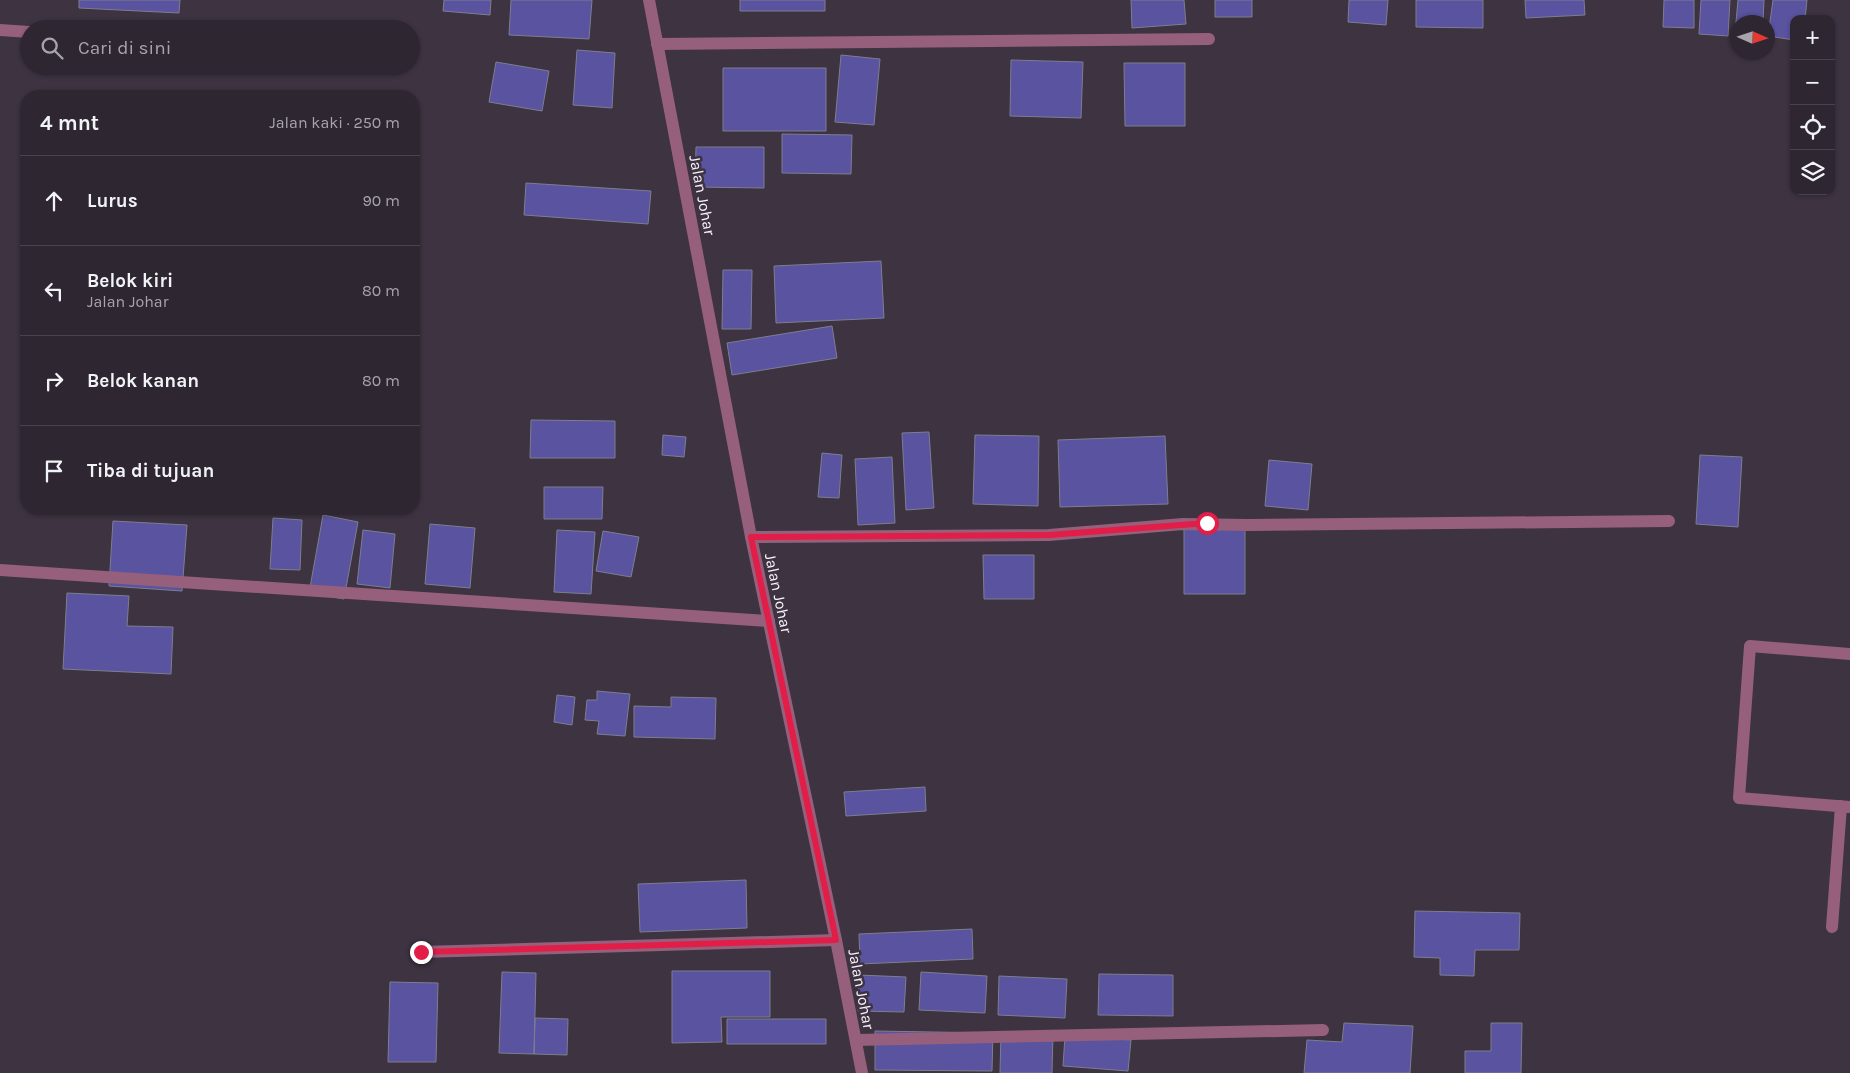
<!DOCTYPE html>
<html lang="id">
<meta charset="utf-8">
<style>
body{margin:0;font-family:Karla,sans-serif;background:#3a323d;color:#f1f3f6}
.controls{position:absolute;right:15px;top:15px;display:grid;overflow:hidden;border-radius:10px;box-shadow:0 1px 4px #0004}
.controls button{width:45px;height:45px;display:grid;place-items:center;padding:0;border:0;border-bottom:1px solid #49434d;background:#2e2631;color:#f1f3f6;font:25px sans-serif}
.compass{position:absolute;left:1730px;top:15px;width:45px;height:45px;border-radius:50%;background:#2e2631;box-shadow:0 1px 4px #0004;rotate:93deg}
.stop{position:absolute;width:15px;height:15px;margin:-11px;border:4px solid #e11d48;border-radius:50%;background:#fff}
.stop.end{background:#e11d48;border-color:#fff;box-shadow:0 1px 5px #0008}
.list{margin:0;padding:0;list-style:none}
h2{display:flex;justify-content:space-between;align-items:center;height:65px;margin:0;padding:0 20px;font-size:21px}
h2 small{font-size:16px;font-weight:400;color:#a7a5ab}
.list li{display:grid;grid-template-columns:32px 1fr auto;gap:15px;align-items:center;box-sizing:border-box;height:90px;padding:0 20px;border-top:1px solid #49434d}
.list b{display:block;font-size:19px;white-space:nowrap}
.list p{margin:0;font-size:16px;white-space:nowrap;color:#a7a5ab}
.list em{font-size:16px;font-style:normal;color:#a7a5ab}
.icon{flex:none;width:28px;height:28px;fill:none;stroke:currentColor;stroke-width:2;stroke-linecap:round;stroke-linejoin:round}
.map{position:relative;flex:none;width:1850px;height:1073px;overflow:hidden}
.search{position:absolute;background:#2e2631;box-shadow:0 1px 4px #0004;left:20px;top:20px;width:400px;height:55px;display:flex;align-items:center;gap:12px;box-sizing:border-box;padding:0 18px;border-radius:28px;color:#a7a5ab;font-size:19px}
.panel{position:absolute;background:#2e2631;box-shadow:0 1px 4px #0004;left:20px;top:90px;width:400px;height:425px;border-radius:20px}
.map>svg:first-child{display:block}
.building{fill:#5953a0;stroke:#7e7e90}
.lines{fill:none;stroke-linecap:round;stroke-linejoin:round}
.minor{stroke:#965f7b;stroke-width:12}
.tertiary{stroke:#965f7b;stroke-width:12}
.route{stroke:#e11d48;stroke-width:6}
.labels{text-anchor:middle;stroke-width:5;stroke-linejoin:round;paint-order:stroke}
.street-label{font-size:16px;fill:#f9f2fb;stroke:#3d3341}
</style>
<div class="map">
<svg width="1850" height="1073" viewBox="0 0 1850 1073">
<rect width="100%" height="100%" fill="#3d3341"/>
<!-- building -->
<path class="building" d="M79,0H180L179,13L79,8Z
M444,0H491L490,15L443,11Z
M511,0H592L589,39L509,35Z
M740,0H825V11H740Z
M1131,0H1184L1186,24L1132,28Z
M1215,0H1252V17H1215Z
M1349,0H1388L1386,25L1348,22Z
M1416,0H1483V28L1416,27Z
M1525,0H1584L1585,15L1526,18Z
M1664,0H1694V28L1663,27Z
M1701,0H1730L1728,36L1699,34Z
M1738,0H1764L1763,22H1738V33H1735Z
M1773,0H1807L1805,19H1794V40L1768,36Z
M577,50L615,53L612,108L573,105Z
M841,55L880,59L874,125L835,122Z
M1011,60L1083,62L1081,118L1010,116Z
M496,62L549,71L542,111L489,102Z
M1124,63H1185V126H1125Z
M723,68H826V131H723Z
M782,134L852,135L851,174L782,173Z
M696,147H764V188L695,187Z
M526,183L651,191L648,224L524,215Z
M881,261L884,318L776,323L774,266Z
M723,270H752L751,329H722Z
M832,326L837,358L732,375L727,343Z
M531,420L615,421V458H530Z
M929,432L934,508L906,510L902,433Z
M663,435L686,437L684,457L662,455Z
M975,435L1039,436L1038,506L973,504Z
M1165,436L1168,504L1060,507L1058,440Z
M822,453L842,455L839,498L818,497Z
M1700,455L1742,457L1738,527L1696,524Z
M892,457L895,523L858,525L855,459Z
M1269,460L1312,464L1308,510L1265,506Z
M544,487H603L602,519H544Z
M323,515L358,522L344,599L309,593Z
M273,518L302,520L300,570L270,569Z
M113,521L187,525L182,591L109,586Z
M430,524L475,528L470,588L425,584Z
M1184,524L1245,525V594H1184Z
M363,530L395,534L390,588L357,584Z
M557,530L595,532L591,594L554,592Z
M603,531L639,537L631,577L596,571Z
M983,555H1034V599H984Z
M67,593L129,596L127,626L173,627L171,674L63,669Z
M597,691L630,694L625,736L597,734L599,721L585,720L587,700H597Z
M557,695L575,697L572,725L554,722Z
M671,697L716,698L715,739L634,737V706L671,707Z
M925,787L926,811L846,816L844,792Z
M746,880L747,928L640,932L638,884Z
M1415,911L1520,913L1519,950H1475L1474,976L1440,975V958L1414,957Z
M972,929L973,959L860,964L859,934Z
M672,971H770V1017H721L722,1042L672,1043Z
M502,972L536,973L534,1054L499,1053Z
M921,972L987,976L985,1013L919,1010Z
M1099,974L1173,975V1016L1098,1015Z
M859,975L906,977L904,1012L858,1011Z
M999,976L1067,979L1065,1018L998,1015Z
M390,982L438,983L436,1062H388Z
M535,1018L568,1019L567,1055L534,1054Z
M727,1019H826V1044H727Z
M1344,1023L1413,1026L1410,1073H1304L1307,1040L1342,1042Z
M1491,1023H1522L1521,1073H1465V1051H1491Z
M875,1031L993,1033L992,1071L875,1070Z
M1001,1033L1053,1034L1052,1073H1000Z
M1065,1036L1131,1040L1128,1071L1063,1066Z"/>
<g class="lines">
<!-- minor -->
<path class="minor" d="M0,30L29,32
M657,44L1209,39
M751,537L1049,535L1183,524L1248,525L1669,521
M0,570L769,621
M1850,654L1750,646L1739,798L1850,807
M1832,927L1841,806
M421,952L836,940
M856,1040L1323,1030"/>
<!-- tertiary -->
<path class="tertiary" d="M649,0L751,537L836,940L862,1073"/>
</g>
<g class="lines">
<!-- route -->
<path class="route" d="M421,952L836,940L751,537L1049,535L1207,523"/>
</g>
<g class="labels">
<!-- street labels -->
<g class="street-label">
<text transform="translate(703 195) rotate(79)" y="6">Jalan Johar</text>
<text transform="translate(779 593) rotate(78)" y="6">Jalan Johar</text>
<text transform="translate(862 989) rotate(79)" y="6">Jalan Johar</text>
</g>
</g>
</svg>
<div class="controls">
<button>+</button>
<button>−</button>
<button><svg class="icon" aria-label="locate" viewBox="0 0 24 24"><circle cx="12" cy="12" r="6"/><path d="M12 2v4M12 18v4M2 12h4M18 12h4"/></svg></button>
<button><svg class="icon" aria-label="layers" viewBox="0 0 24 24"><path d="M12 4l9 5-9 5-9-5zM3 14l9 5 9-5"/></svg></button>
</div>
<svg class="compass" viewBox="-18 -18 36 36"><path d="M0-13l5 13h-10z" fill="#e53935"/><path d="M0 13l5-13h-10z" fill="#a7a5ab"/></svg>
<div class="stop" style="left:1207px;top:523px"></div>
<div class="stop end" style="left:421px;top:952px"></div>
<div class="search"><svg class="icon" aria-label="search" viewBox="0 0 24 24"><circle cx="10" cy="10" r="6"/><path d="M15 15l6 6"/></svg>Cari di sini</div>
<section class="panel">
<h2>4 mnt<small>Jalan kaki · 250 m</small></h2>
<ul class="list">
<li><svg class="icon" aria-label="ahead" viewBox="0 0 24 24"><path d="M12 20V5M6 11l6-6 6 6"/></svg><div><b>Lurus</b></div><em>90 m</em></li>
<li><svg class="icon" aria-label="left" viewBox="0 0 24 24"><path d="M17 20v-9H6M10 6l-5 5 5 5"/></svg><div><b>Belok kiri</b><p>Jalan Johar</p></div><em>80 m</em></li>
<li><svg class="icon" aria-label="right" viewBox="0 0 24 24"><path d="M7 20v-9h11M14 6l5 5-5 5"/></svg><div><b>Belok kanan</b></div><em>80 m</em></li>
<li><svg class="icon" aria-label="arrive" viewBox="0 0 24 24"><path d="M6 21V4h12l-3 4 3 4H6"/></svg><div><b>Tiba di tujuan</b></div></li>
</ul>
</section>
</div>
